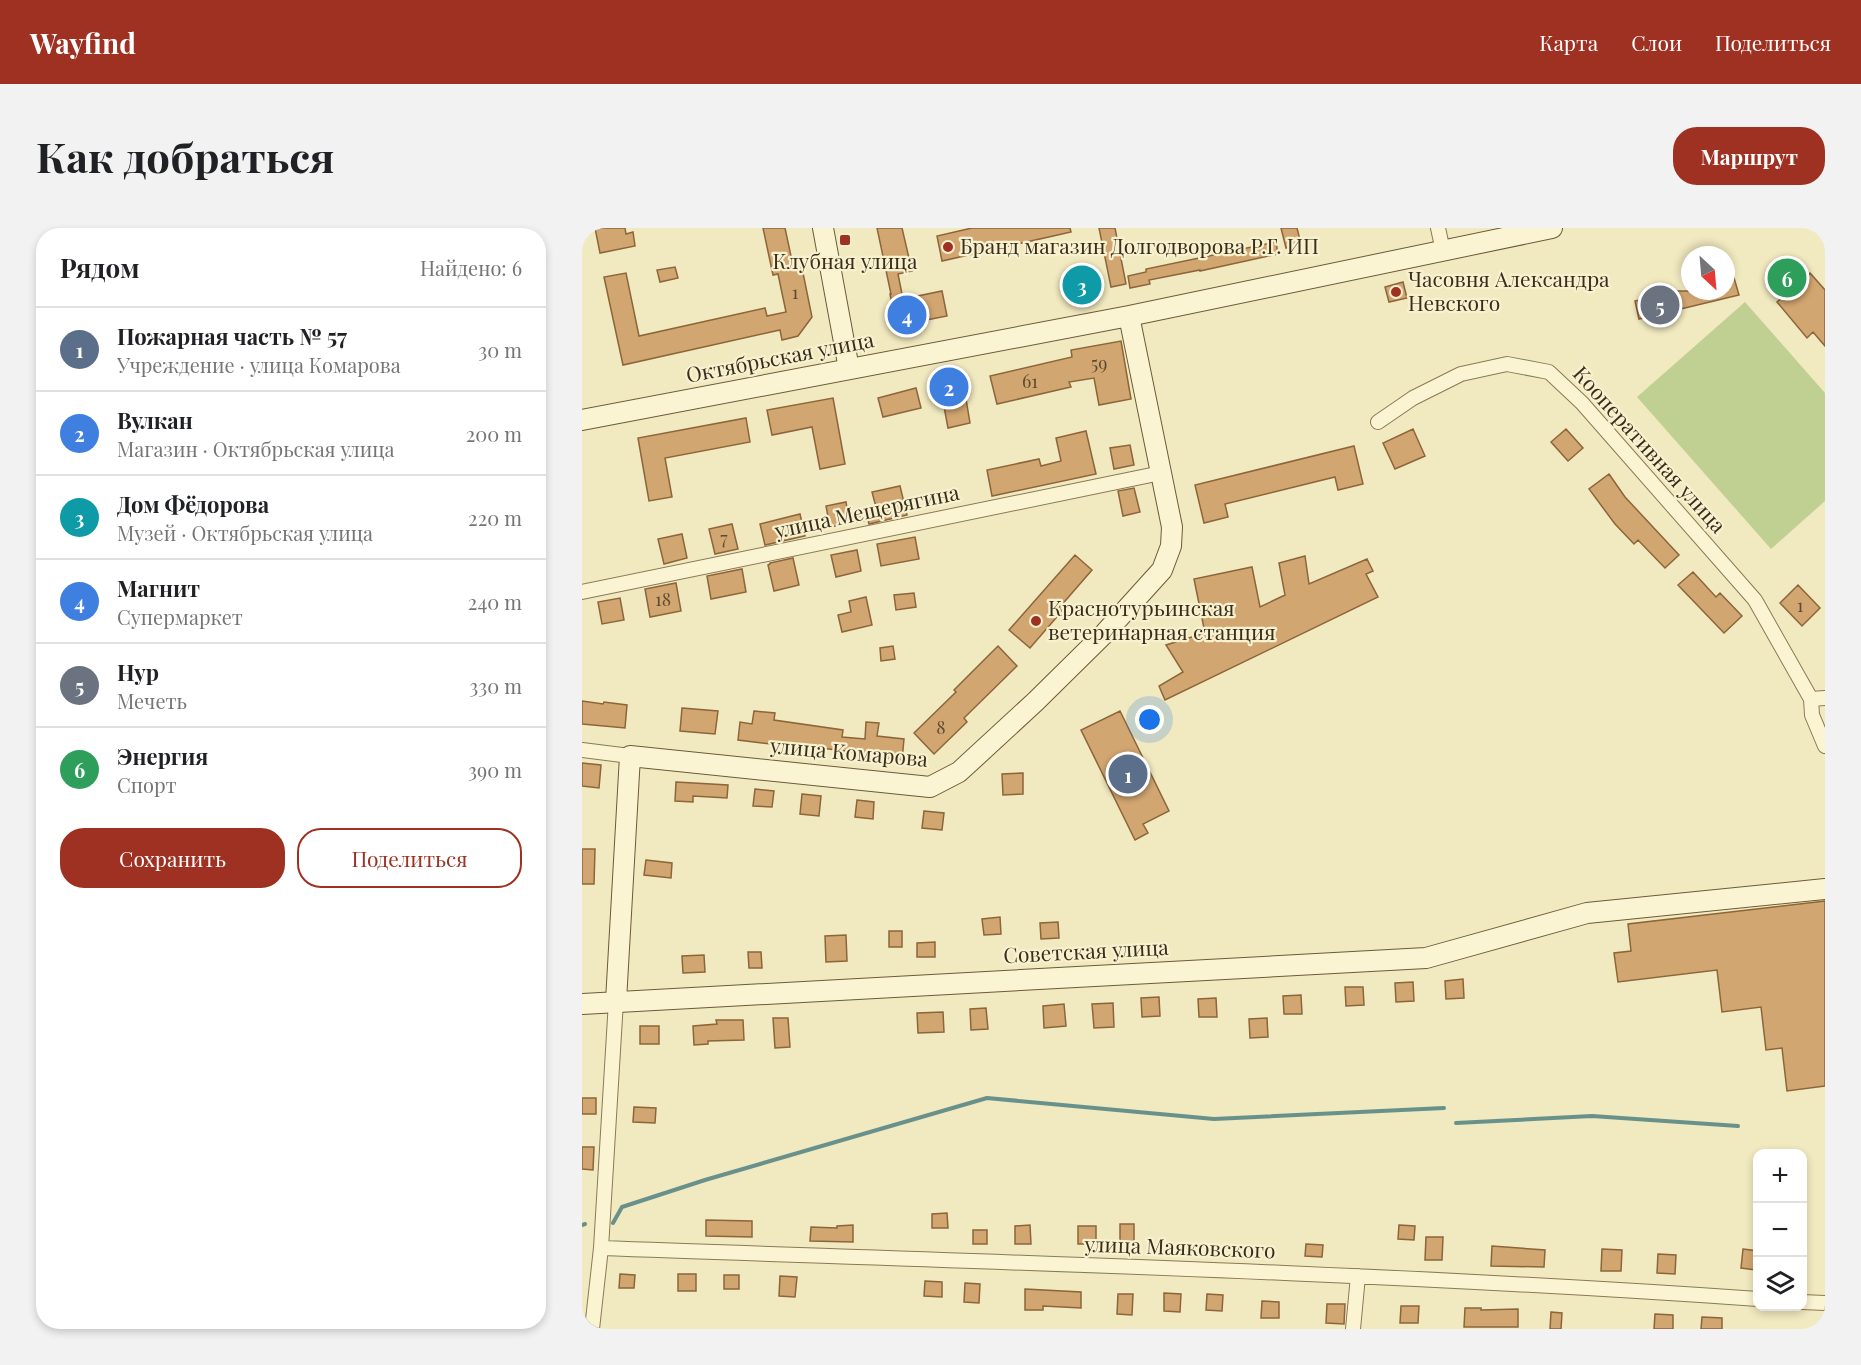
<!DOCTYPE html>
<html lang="ru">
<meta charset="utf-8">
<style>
body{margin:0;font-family:"Playfair Display",serif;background:#f2f2f2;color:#202124}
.controls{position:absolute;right:18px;bottom:18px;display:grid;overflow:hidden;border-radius:12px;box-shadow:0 3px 9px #0003}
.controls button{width:54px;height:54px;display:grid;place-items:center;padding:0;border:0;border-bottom:2px solid #e0e0e0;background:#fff;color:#202124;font:30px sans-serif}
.compass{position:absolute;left:1099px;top:18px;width:54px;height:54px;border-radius:50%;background:#fff;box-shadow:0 3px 9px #0003;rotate:154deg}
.you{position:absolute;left:568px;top:492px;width:21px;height:21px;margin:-15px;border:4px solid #fff;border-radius:50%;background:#1a73e8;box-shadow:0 0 0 9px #1a73e833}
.badge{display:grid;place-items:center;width:39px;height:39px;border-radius:50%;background:#9e3121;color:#fff;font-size:20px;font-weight:700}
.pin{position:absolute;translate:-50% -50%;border:3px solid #fff;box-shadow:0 2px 6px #0006}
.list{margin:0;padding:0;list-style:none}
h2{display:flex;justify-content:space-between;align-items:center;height:78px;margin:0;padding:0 24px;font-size:26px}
h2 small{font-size:20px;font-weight:400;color:#757577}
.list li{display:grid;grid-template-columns:39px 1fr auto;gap:18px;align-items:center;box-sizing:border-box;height:84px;padding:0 24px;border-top:2px solid #e0e0e0}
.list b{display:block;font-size:22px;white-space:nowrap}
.list p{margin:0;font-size:20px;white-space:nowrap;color:#757577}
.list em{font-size:20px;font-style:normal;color:#757577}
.actions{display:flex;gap:12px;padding:18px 24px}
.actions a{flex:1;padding:14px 0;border:2px solid #9e3121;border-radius:24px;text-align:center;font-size:21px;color:#9e3121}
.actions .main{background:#9e3121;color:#fff}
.icon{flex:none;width:33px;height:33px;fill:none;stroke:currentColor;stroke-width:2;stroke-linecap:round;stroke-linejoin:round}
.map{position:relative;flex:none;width:1243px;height:1101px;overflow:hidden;border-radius:24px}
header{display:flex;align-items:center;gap:36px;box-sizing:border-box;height:84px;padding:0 30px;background:#9e3121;color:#fff}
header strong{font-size:28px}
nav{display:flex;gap:33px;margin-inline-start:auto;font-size:21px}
.intro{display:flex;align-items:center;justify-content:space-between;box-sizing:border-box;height:144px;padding:0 36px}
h1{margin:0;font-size:42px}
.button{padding:15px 27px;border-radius:24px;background:#9e3121;color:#fff;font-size:21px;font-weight:700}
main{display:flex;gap:36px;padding:0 36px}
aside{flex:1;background:#fff;border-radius:24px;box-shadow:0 3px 9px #0003}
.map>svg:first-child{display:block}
.green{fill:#c0d092}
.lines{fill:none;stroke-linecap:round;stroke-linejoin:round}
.stream{stroke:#69918c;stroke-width:4}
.building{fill:#d2a671;stroke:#8c653a;stroke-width:1.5}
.street-casing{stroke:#8b7956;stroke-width:16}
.secondary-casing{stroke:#6c5a39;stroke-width:22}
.street{stroke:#fbf4d2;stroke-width:14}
.secondary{stroke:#fbf4d2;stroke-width:20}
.poi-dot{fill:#9e3121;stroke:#f8f1cf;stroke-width:2}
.labels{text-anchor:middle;stroke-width:4.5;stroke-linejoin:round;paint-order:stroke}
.number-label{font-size:18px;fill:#5f4c30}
.poi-label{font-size:21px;fill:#392e1b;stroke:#f8f1cf;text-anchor:start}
.street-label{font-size:21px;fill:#392e1b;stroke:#f8f1cf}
</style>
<header>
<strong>Wayfind</strong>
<nav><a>Карта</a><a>Слои</a><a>Поделиться</a></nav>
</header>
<div class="intro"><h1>Как добраться</h1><a class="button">Маршрут</a></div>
<main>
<aside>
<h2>Рядом<small>Найдено: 6</small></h2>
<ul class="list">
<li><span class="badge" style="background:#5c6f8a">1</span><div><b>Пожарная часть № 57</b><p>Учреждение · улица Комарова</p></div><em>30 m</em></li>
<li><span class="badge" style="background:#3f7fe0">2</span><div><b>Вулкан</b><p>Магазин · Октябрьская улица</p></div><em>200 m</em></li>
<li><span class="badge" style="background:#0f9aa8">3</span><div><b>Дом Фёдорова</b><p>Музей · Октябрьская улица</p></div><em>220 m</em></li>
<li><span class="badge" style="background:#3f7fe0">4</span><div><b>Магнит</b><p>Супермаркет</p></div><em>240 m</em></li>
<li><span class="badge" style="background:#6b7280">5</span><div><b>Нур</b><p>Мечеть</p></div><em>330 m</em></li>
<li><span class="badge" style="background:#2e9e5b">6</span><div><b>Энергия</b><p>Спорт</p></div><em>390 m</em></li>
</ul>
<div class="actions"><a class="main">Сохранить</a><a>Поделиться</a></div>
</aside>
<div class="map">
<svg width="1243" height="1101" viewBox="0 0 1243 1101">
<rect width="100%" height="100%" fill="#f1e9bf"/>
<!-- green -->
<path class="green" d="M1163,74L1243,165V273L1189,321L1055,169Z"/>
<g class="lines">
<!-- stream -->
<path class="stream" d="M874,895L1010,888L1156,898
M31,995L40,979L123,952L405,870L632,891L862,880
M0,997L3,996"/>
</g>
<!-- building -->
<path class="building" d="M13,0H43L44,6L51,4L53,18L18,25Z
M181,0H203L212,42L220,40L230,89L216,108L200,112L198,102L41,137L22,49L44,45L57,108L183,80L185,88L204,84L196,46L191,47Z
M295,0H320L330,43L316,46L321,71L360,63L365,88L314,98L308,66H309Z
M390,0H488L489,4L360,33L355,8Z
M517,0H533L544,56L529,59Z
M699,0H715L719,16L704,20Z
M694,14L696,26L618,43V42L567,52L568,56L548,60L546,48L564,44V41Z
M1144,36H1148L1157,67L1057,91L1053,73L1096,63H1144Z
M93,39L96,50L78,54L75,42Z
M1228,45L1243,62V118L1231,104L1225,110L1195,74Z
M821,54L825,70L807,74L803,59Z
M539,113L549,171L517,177L512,150L487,154L489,159L415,176L408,148L490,129L489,122Z
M381,153L388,195L366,200L358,157Z
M334,160L339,180L301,189L296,170Z
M251,170L263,236L238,241L230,199L190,207L185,182Z
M164,190L168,214L83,230L90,269L67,273L56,210Z
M831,201L843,228L813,241L801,215Z
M984,201L1001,220L986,233L969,214Z
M504,203L514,246L410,268L405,242L457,231L459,238L479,233L474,210Z
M548,217L552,237L532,241L528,220Z
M772,218L781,256L756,262L753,249L643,276L646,289L622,295L613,257Z
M1027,246L1043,269L1097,327L1083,340L1056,312L1052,316L1033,296L1007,261Z
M318,258L325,287L287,296L286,292L248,299L244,278L264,274L266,286L294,279L290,264Z
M552,260L558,284L541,288L536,263Z
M218,286L223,308L183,317L178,296Z
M150,296L156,321L133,326L127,301Z
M100,306L105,330L82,336L76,311Z
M333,309L337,331L299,338L295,316Z
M275,322L279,343L254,349L249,327Z
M493,327L510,342L477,380L480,383L448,420L427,402Z
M723,328L727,356L785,331L791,343L784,346L796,369L583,472L577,458L601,444L584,417L623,405L612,351L670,339L678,379L703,367L697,335Z
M211,330L217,357L192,363L186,337L188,336V335Z
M160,341L164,364L129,371L125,348Z
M1111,344L1134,369L1138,365L1160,388L1142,405L1096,357Z
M94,355L99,383L68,389L63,361Z
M1216,357L1238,380L1220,398L1198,375Z
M332,365L334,379L314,382L312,367Z
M284,369L290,397L260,404L256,387L269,384L267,373Z
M38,370L42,392L20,396L16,374Z
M311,418L313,431L299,433L298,420Z
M416,418L435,438L382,490L385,494L352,526L332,505L374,464L372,462Z
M0,473L21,476L22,474L45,477L43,500L0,496Z
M100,480L136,483L133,506L98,503Z
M172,483L193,485L192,492L261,502L260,509L283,511L284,494L297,495L295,508L322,511L320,532L295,529V527L190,514L189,516L156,512L158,494L170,496Z
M538,483L587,583L561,596L566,605L553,612L499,502Z
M0,535L19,537L17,560L0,558Z
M441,545V566L421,567L420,546Z
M94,554L146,557L145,570L111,568V574L93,573Z
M173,561L192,563L190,579L171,578Z
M220,566L239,568L237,588L218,586Z
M275,572L292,574L291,591L273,589Z
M342,583L362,585L360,602L340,600Z
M0,621H13L12,656H0Z
M64,632L90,635L89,650L62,647Z
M1243,673V858L1205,863L1200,820L1184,822L1179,779L1140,784L1135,742L1036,754L1032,725L1049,723L1046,696Z
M418,689L419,706L402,707L400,691Z
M476,694L477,710L459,711L458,695Z
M307,703H320V719H307Z
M264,707L265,733L244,734L243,708Z
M353,714V729H335V715Z
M166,724H179L180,740H167Z
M122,727L123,744L101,745L100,728Z
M881,751L882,770L864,771L863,753Z
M831,754L832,773L814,774L813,755Z
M763,759H781L782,777L764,778Z
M719,767L720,786H702L701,768Z
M577,769L578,788L560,789L559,770Z
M634,770L635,789H617L616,771Z
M531,775L532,799L512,800L510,776Z
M482,776L484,798L462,800L461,778Z
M404,780L406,801L389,802L388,781Z
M361,784L362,804L336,805L335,785Z
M191,790H206L208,819L193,820Z
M685,790L686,809L668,810L667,791Z
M134,792H161L162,812L126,813V816L112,817L111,798L135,796Z
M58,798H77V816H58Z
M0,870H14V886H0Z
M52,879L74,880L73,895L51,894Z
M0,919H12L11,942L0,941Z
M365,985L366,1000H350V986Z
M124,992L170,993V1009L124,1008Z
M538,996H552V1015H538Z
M271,997V1014L228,1013L229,999L255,1000V998Z
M448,997L449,1016H433V998Z
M817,997L833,998L832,1012L816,1011Z
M496,998H514V1016H496Z
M391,1002H405V1016H391Z
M844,1009H861L860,1032H843Z
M724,1016L741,1017L740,1029L723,1028Z
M910,1018L963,1022L962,1039L909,1038Z
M1020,1021L1040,1022L1039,1043H1019Z
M1161,1021L1176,1023L1174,1042L1159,1040Z
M1076,1026L1094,1027L1093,1046L1075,1045Z
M38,1046L53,1047L52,1060H37Z
M96,1046H114V1063H96Z
M142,1047H157V1061H142Z
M198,1048L215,1049L213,1069L197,1068Z
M343,1053L360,1054V1069L342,1068Z
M383,1055L398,1056L397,1075L382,1074Z
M443,1061L499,1064V1080L461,1078V1082H443Z
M582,1065L599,1066L598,1084L582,1083Z
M536,1066H551L550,1087L535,1086Z
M625,1066L641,1067L640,1083L624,1082Z
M680,1073L697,1074V1090H679Z
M745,1076H763L762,1096L744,1095Z
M819,1078H837L836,1095H818Z
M883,1080H899V1082L936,1081V1099H882Z
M969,1084L980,1085L979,1101H968Z
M1073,1086L1091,1087V1101H1072Z
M1120,1089L1140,1090V1101H1119Z"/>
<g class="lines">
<defs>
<path id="street" d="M856,0L861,23
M796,194L831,170L879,146L925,136L967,144L1000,175L1173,372L1229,471L1243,470
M0,364L579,245
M1229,471L1230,487L1243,518
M0,522L48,528
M19,1020C404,1034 790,1044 1176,1071
M1220,1074L1243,1075
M10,1101L19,1020L34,773
M771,1101L776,1048"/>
<path id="secondary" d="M241,0L267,141
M0,192L547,88L970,0
M34,773L48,528L348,559L377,544L453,474L523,405L580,342L589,318L590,299L547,88
M0,776L844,730L1005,685L1243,661"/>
</defs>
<!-- street casing -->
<use href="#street" class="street-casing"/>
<!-- secondary casing -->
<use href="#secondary" class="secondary-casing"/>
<!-- street -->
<use href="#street" class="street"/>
<!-- secondary -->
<use href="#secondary" class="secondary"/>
</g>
<!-- markers -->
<g class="poi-dot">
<rect x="257" y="6" width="12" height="12" rx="3"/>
<circle cx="366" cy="19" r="6"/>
<circle cx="814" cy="64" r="6"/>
<circle cx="454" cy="393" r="6"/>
</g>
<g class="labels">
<!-- number labels -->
<g class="number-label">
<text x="213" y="71">1</text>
<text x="517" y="142">59</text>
<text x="448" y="160">61</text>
<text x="142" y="317">7</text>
<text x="81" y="378">18</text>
<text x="1218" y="384">1</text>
<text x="359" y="506">8</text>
</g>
<!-- poi labels -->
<g class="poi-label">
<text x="378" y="26">Бранд магазин Долгодворова Р.Г. ИП</text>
<text x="263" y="41" text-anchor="middle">Клубная улица</text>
<text x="826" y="59">Часовня Александра<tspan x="826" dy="24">Невского</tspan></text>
<text x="466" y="388">Краснотурьинская<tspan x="466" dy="24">ветеринарная станция</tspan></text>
</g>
<!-- street labels -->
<g class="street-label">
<text transform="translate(198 130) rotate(-11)" y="7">Октябрьская улица</text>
<text transform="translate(1067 222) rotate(48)" y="7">Кооперативная улица</text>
<text transform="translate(285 284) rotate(-12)" y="7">улица Мещерягина</text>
<text transform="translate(267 525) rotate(5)" y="7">улица Комарова</text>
<text transform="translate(504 724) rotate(-3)" y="7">Советская улица</text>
<text transform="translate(598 1020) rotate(2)" y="7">улица Маяковского</text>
</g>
</g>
</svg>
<div class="controls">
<button>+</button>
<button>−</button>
<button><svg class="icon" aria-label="layers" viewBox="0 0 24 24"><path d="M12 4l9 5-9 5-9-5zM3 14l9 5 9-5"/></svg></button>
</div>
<svg class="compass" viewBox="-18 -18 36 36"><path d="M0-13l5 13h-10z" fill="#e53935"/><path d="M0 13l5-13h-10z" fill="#757577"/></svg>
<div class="you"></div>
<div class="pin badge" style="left:546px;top:546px;background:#5c6f8a">1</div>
<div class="pin badge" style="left:367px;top:159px;background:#3f7fe0">2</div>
<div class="pin badge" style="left:500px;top:57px;background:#0f9aa8">3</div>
<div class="pin badge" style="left:325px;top:87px;background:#3f7fe0">4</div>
<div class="pin badge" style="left:1078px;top:77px;background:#6b7280">5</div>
<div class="pin badge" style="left:1205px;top:50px;background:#2e9e5b">6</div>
</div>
</main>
